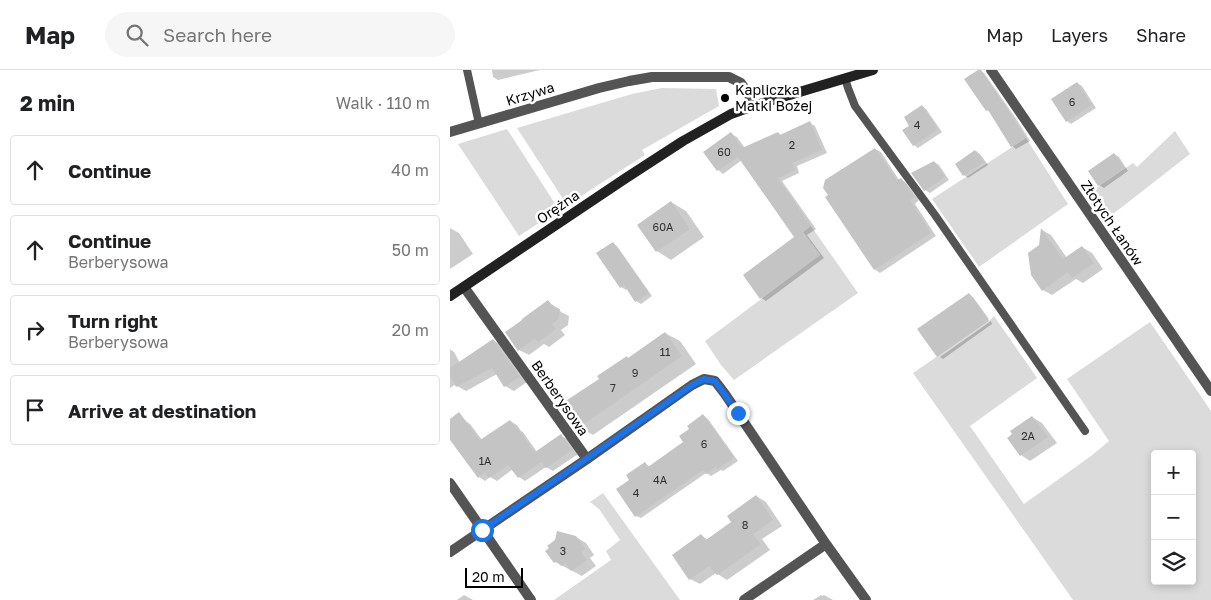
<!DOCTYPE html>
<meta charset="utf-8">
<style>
body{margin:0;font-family:"Golos Text",sans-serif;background:#f6f6f6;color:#202124}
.controls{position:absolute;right:15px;bottom:15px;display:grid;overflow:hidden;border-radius:5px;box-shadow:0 2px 8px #0003}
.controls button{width:45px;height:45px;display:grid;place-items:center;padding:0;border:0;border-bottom:1px solid #e0e0e0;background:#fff;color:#202124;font:25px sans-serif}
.scale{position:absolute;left:15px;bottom:12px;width:58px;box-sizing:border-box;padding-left:5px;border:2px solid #000;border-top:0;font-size:14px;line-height:18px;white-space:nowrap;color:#000;-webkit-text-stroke:4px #fff;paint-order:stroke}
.stop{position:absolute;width:15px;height:15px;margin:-11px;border:4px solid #1a73e8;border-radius:50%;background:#fff}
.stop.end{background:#1a73e8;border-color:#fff;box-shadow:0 1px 5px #0008}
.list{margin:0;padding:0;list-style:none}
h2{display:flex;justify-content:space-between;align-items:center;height:65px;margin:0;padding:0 20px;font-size:21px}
h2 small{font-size:16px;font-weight:400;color:#757577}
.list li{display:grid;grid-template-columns:32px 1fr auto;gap:15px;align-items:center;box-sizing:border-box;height:70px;margin:0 10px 10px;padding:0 10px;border:1px solid #e0e0e0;border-radius:5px}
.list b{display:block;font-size:19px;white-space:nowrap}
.list p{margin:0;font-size:16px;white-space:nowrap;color:#757577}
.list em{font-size:16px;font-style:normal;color:#757577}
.icon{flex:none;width:28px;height:28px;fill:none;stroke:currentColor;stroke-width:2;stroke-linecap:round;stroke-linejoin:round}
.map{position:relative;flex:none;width:761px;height:530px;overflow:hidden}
header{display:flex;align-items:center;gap:30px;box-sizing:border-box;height:70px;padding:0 25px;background:#fff;border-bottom:1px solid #e0e0e0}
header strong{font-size:24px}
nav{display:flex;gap:28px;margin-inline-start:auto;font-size:18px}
.search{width:350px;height:45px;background:#f6f6f6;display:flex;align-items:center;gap:12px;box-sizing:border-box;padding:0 18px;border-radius:28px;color:#757577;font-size:19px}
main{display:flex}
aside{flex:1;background:#fff}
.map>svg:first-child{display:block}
.green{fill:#dbdbdb;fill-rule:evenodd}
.shadow{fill:#0003}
.building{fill:#c4c4c4}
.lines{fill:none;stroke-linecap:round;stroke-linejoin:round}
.lane{stroke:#545454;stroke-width:8}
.street{stroke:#545454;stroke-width:10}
.secondary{stroke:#212121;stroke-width:10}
.route{stroke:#1a73e8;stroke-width:6}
.poi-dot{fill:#000;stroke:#fff;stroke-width:2}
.labels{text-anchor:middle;stroke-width:5;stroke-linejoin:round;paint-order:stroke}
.number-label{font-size:11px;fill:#313131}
.poi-label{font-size:14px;fill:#000;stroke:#fff;text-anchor:start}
.street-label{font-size:14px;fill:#000;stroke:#fff}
</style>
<header>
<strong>Map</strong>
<div class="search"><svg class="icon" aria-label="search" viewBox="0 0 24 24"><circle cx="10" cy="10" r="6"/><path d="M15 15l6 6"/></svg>Search here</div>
<nav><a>Map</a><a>Layers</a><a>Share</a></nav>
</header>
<main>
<aside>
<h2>2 min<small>Walk · 110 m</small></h2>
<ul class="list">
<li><svg class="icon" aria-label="ahead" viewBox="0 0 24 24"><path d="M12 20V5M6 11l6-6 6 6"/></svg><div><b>Continue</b></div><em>40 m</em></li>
<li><svg class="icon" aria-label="ahead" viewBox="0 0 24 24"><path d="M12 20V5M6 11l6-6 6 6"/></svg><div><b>Continue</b><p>Berberysowa</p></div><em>50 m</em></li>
<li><svg class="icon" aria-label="right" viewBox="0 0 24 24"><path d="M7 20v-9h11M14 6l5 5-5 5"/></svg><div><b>Turn right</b><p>Berberysowa</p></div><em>20 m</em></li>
<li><svg class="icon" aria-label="arrive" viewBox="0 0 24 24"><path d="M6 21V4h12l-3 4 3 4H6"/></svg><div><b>Arrive at destination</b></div></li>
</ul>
</aside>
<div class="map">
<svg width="761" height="530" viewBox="0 0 761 530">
<rect width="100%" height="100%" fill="#fff"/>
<!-- green -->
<path class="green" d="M212,18L266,19L269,36L192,80L195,85L117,135L67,58L182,24Z
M57,59L109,140L69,166L8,74Z
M725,61L740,84L654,151L636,125L683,93L687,97Z
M576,68L618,134L529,197L482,129Z
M361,156L408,223L284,310L271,295L255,271L370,185L353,162Z
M544,246L587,308L520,356L574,434L641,386L659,371L617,309L700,252L761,341V530H623L463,303L539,251ZM705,384H742V511H705Z
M153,423L230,530H104L161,490L156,481L170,470L149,439L140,432Z"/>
<!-- shadow -->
<path class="shadow" d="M42,0H90L48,10L43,7Z
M530,0L534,3L565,47L580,71L566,79L562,76L541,43L537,40Z
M627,13L632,16L646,38L621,54L617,51Z
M472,36L476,39L492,62L468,78L464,75L460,57Z
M360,53L365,56L377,83L347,96L349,103L332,111L366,159L357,165L374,188L316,231L311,228L346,168L292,90L273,104L268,100L281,64L287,67L295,78L328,63L331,65Z
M425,79L431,82L449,110L451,109L456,113L469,130L465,134L486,166L430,203L424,199Z
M526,81L530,84L538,95L518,108L514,105Z
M664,84L669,87L678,101L654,118L649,115L640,101Z
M484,92L489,95L499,110L480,123L475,120Z
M221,132L236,141L254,167L221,190L207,181Z
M0,158L9,163L23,184L0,199Z
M592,160L601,165L617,188L632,177L642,183L653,199L633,213L626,209L602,225L593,220L590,176Z
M163,173L167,176L202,226L191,234L186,231L178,218L176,220L171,217Z
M519,224L523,227L539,249L488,285Z
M98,232L108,238L111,242L119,246L118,255L111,260L115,265L99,277L94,274L79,285L69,280Z
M541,251L542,254L493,289L490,287Z
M215,263L230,271L246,294L143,365L129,357L179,289Z
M43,270L51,275L77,312L64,321L55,316L47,304L16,321L7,316L6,314L0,318V279L4,282L10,293Z
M254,346L258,349L288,391L273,401L271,400L261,406L256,403L191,448L186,446L181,410L195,393L200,397L235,372L241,359Z
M582,347L592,353L607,373L580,391L571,385Z
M14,350L20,354L32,370L60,351L67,355L71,361L73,362L87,382L111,366L117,369L128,384L103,401L96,397L75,411L69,407L63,399L47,411L40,407L35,411L29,407L0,368V361Z
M306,426L316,432L332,456L312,469L320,480L277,510L266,503L250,514L240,509L251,466L259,470L283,452Z
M126,467L136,473L144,485L140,488L146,496L132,506L105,492Z
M14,525L23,530H7Z
M371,525L372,526L374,525L383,530H363Z"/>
<!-- building -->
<path class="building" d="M528,0H531L560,43L576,68L561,77L538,40L536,41L514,9Z
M627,12L642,35L616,52L601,29Z
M472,35L488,59L463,76L452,60L459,56L454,47Z
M360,51L372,80L342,93L345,100L328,108L361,156L353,162L370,185L310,229L293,205L344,167L288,87L267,101L253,82L281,62L292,78L328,62L330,65Z
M425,78L447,110L451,108L465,127L460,130L481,163L424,200L375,127L378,125L373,118L375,110Z
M525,80L534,92L513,106L505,94Z
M664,83L675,98L648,116L638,101Z
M484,91L495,107L474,121L461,103Z
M221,131L240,159L206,182L187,155Z
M591,158L613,189L632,176L644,193L622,208L618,202L592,221L581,205L578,183L589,175Z
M163,172L199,223L185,232L174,215L170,218L146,183Z
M519,223L539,251L487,287L467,259Z
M98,230L104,238L110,239L108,249L102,254L106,259L88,272L85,268L68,281L55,262L72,250V249Z
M215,262L232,286L128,358L111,334L149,309L147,306L177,286L178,288Z
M43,269L70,307L54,317L42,298L6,317L0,305V298Z
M9,342L30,370L60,350L66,358L67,357L88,387L85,382L111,364L122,380L96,398L91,392L68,408L58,395L39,408L35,402L28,408L0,370V349Z
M253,344L284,388L268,399L266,397L256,404L253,400L185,447L166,419L179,410L176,405L195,392L198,397L233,372L229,366L239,359L237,356Z
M582,346L598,367L570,386L557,368L562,364L560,361Z
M306,425L323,450L303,464L311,474L267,505L259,496L239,510L222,485L251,464L256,470L281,452L277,446Z
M107,461L126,466L135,479L131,482L137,490L121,501L115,493L111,496L107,491L104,493L95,481L99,478L97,476L105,470Z"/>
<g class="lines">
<!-- lane -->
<path class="lane" d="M17,0L29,54
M395,8L398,18L405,36L485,145L635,361"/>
<!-- street -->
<path class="street" d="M541,0L761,321
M0,62L149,18L179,11L202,7H279L291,13L298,23L303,36
M14,217L137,389
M0,413L81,530
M0,482L137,389L242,315L254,309L265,311L275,324L376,474L416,530
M294,530L376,474"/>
<!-- secondary -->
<path class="secondary" d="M0,226L176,108L233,71L281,44L303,36L423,0"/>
</g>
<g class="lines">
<!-- route -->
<path class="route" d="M32,460L136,389L242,315L254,309L265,311L288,343"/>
</g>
<!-- markers -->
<circle class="poi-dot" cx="275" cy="28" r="5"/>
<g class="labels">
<!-- number labels -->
<g class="number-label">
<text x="622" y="36">6</text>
<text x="467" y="59">4</text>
<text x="342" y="79">2</text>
<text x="274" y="86">60</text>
<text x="213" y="161">60A</text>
<text x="215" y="286">11</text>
<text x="185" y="307">9</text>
<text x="163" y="322">7</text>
<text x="578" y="370">2A</text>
<text x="254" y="378">6</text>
<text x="35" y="395">1A</text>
<text x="210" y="414">4A</text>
<text x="186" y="427">4</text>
<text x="295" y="459">8</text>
<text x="113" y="485">3</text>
</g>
<!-- poi labels -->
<g class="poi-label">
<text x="285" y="25">Kapliczka<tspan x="285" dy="16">Matki Bożej</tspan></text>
</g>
<!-- street labels -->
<g class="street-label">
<text transform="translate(80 24) rotate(-17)" y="5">Krzywa</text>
<text transform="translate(108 137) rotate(-34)" y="5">Orężna</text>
<text transform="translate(662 153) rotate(56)" y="5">Złotych Łanów</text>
<text transform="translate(110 328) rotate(55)" y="5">Berberysowa</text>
</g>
</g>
</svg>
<div class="controls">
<button>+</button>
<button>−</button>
<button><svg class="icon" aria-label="layers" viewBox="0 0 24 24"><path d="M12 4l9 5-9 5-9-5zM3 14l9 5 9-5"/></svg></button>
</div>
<div class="scale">20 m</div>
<div class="stop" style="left:32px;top:460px"></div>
<div class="stop end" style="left:288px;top:343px"></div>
</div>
</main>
